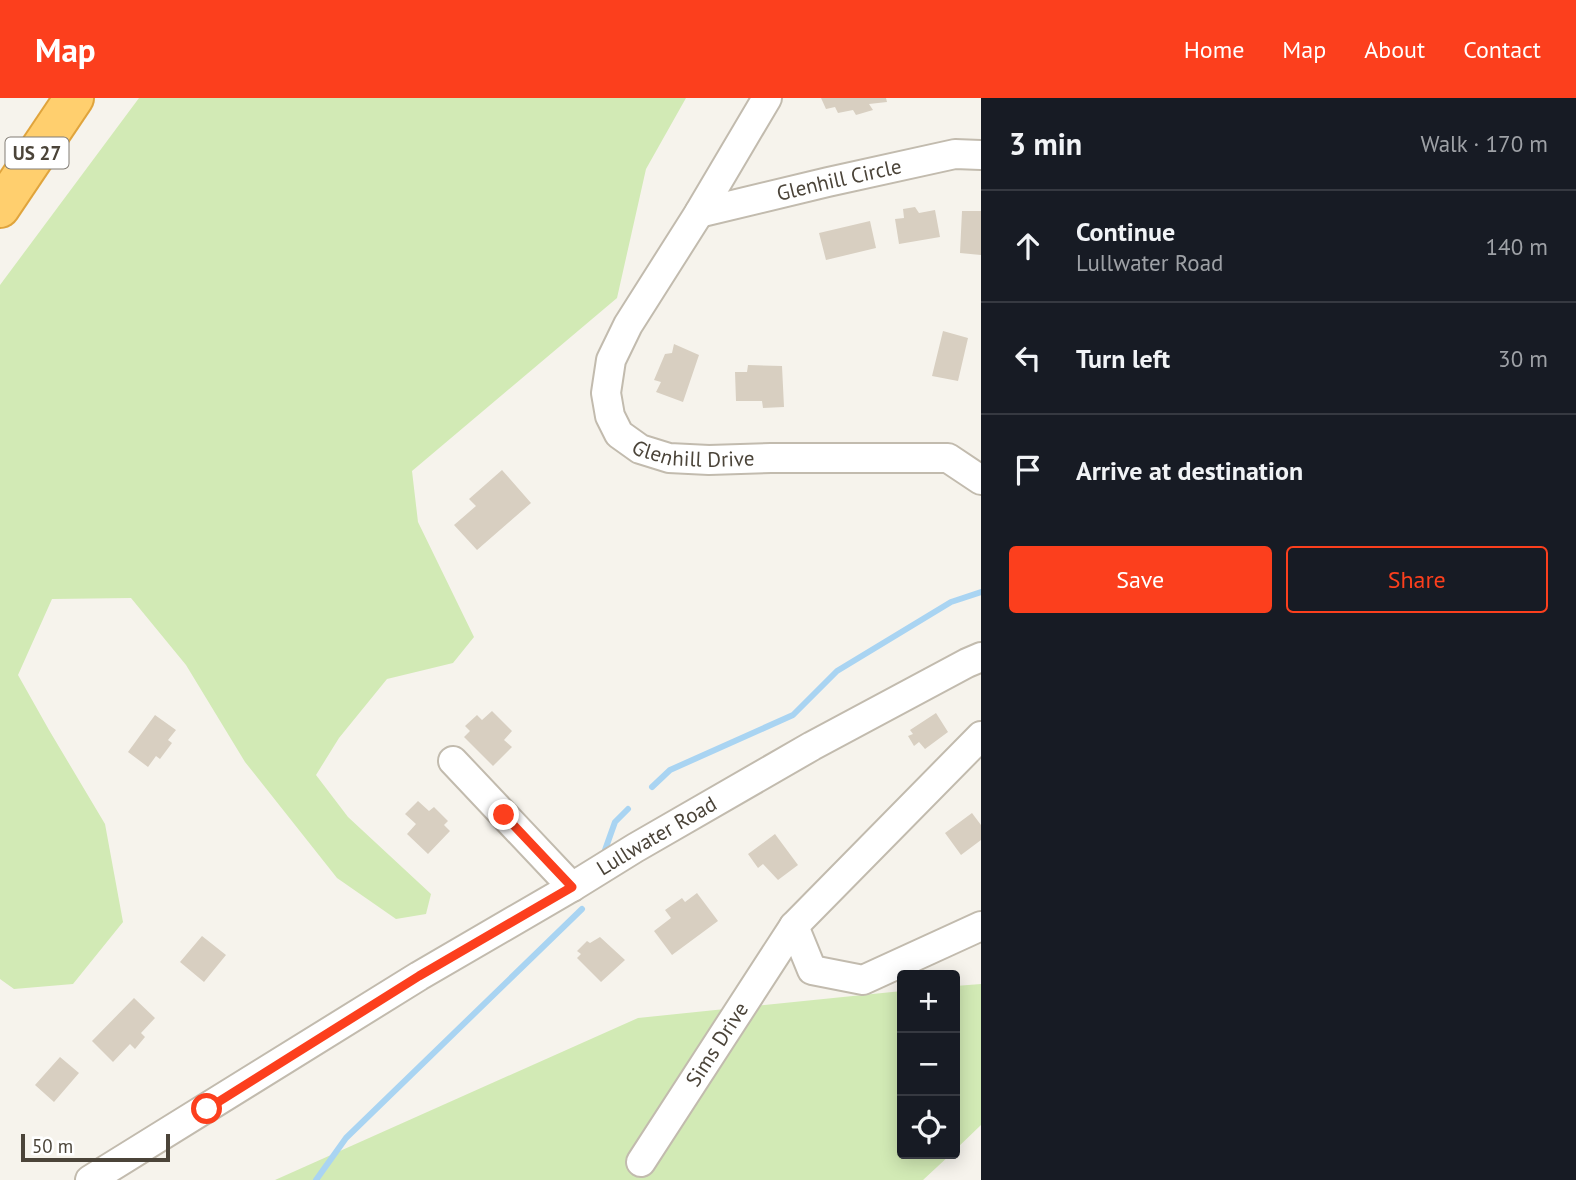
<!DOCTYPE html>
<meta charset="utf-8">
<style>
body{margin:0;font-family:"PT Sans",sans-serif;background:#242831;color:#f1f3f6}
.controls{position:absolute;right:21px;bottom:21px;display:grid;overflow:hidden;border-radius:7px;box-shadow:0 4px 18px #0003}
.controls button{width:63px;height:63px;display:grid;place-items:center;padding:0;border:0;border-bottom:2px solid #363941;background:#171b24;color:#f1f3f6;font:35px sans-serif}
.scale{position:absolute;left:21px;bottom:18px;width:149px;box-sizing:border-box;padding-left:7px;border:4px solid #4b4439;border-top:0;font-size:19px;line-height:24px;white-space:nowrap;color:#4b4439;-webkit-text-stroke:5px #fff;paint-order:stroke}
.stop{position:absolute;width:21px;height:21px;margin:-16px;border:5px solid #fc3f1d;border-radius:50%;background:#fff}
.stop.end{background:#fc3f1d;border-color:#fff;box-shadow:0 2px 7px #0008}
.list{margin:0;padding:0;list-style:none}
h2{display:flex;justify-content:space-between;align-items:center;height:91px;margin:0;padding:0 28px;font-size:30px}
h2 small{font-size:23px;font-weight:400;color:#9ea1a6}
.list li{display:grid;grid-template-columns:46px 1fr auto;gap:21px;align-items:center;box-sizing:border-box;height:112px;padding:0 28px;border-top:2px solid #363941}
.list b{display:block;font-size:26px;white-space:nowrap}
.list p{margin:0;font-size:23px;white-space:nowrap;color:#9ea1a6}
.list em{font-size:23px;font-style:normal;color:#9ea1a6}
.actions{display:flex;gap:14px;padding:21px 28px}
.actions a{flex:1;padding:16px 0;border:2px solid #fc3f1d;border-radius:7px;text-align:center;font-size:24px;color:#fc3f1d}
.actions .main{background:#fc3f1d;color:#fff}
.icon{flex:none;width:38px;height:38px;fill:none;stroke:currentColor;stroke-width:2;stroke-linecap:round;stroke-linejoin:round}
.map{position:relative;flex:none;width:981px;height:1082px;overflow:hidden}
header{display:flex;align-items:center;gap:42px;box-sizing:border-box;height:98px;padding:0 35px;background:#fc3f1d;color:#fff}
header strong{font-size:33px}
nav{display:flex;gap:38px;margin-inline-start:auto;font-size:24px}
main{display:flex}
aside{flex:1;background:#171b24}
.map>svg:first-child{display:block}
.green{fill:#d2eab5}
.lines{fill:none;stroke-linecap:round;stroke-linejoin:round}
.stream{stroke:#a9d4f2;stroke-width:6}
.building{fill:#d8cfc1}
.minor-casing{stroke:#c2bbae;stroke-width:32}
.highway-casing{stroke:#e0a43c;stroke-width:42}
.minor{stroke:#fff;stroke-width:28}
.highway{stroke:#ffcf6e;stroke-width:38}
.route{stroke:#fc3f1d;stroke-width:9}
.labels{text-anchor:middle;stroke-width:6;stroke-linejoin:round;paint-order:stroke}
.shield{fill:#fff;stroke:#817c74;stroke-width:2}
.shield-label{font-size:19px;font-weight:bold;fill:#4b4439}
.street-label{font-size:21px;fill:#4b4439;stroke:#fff}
</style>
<header>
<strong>Map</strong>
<nav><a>Home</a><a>Map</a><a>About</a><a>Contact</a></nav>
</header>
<main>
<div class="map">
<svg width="981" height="1082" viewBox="0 0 981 1082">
<rect width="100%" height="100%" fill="#f6f3ec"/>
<!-- green -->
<path class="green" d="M139,0H686L646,71L617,200L412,373L418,424L474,539L453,565L387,581L339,640L316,677L348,719L431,796L426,816L396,821L337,780L245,664L186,567L131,500L52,501L18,577L49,632L105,726L123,824L73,886L14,891L0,881V187Z
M981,886V1027L955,1052V888Z
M902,893V1056H951L923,1082H275L638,920Z"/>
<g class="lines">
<!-- stream -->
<path class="stream" d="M652,689L670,672L793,617L837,573L951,504L981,494
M605,752L615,724L628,711
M316,1082L346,1040L582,811"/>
</g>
<!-- building -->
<path class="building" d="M821,0H886L887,4L869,6L873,12L856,17L853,12L838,15L835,9L826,11Z
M915,109L919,115L935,112L940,139L899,146L895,121L904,120L903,111Z
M962,113H981V157L960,155Z
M870,123L876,150L826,162L819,135Z
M943,233L968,240L958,283L932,278Z
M674,246L699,257L683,304L656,294L661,284L654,282L665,256L672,255Z
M748,267L782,268L784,309L763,310L762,303H736L735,274H747Z
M502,372L531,405L477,452L454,427L476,408L469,401Z
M492,613L512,633L504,642L512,649L493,668L464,639L470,633L465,628L477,617L482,622Z
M936,615L948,634L925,651L919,644L914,648L908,638L913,636L910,632Z
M155,617L176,632L168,642L172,645L160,661L156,658L148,669L128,654Z
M418,703L429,713L434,709L448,723L444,727L450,733L428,756L407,736L416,726L405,716Z
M972,715L981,727V742L961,757L945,735Z
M775,736L798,767L778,782L763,766L758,770L748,756Z
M697,795L718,823L672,857L654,833L671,820L665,812L682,800L685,804Z
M202,838L226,857L204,884L180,864Z
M600,839L625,862L601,884L577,860L581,856L577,853L587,843L590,845Z
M134,900L155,920L141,935L145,939L135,951L130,946L113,964L92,943Z
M60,959L79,975L54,1004L35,987Z"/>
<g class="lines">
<defs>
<g id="minor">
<path id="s1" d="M767,0L699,115L628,227L611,262L606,295L610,318L619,336L640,351L669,360L709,362L771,360H948L981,382"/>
<path id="s2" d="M699,115L828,84L955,56L981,57"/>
<path d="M453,663L572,789"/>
<path d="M794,828L812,872L863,882L981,828"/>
<path id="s3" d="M641,1064L794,828L981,638"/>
<path id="s4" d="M90,1082L419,878L572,789L635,750L812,648L967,565L981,559"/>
</g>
<path id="highway" d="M0,110L74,0"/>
</defs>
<!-- minor casing -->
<use href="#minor" class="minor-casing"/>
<!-- highway casing -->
<use href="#highway" class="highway-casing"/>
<!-- minor -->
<use href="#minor" class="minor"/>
<!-- highway -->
<use href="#highway" class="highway"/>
</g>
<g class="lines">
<!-- route -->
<path class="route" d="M207,1011L419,878L572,789L504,717"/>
</g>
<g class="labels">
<!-- shield labels -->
<rect class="shield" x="5.5" y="39.5" width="63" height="31" rx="5"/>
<g class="shield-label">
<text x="37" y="62">US 27</text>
</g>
<!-- street labels -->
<g class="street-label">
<text dy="7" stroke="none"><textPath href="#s2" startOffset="144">Glenhill Circle</textPath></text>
<text dy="7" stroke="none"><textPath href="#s1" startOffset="462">Glenhill Drive</textPath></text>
<text dy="7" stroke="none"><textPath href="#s4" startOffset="663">Lullwater Road</textPath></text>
<text dy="7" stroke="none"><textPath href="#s3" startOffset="140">Sims Drive</textPath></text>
</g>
</g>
</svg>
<div class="controls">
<button>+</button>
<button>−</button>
<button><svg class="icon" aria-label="locate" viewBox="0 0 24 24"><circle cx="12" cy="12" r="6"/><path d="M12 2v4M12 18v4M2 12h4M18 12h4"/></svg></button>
</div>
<div class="scale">50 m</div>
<div class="stop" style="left:207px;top:1011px"></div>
<div class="stop end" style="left:504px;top:717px"></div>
</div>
<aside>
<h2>3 min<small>Walk · 170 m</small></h2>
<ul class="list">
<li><svg class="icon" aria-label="ahead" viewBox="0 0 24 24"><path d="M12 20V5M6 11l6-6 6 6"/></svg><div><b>Continue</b><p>Lullwater Road</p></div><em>140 m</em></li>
<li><svg class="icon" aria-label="left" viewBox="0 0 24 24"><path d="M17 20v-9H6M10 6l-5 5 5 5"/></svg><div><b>Turn left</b></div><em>30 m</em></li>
<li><svg class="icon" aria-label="arrive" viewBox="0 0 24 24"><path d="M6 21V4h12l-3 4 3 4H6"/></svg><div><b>Arrive at destination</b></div></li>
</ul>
<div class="actions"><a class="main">Save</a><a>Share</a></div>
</aside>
</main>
